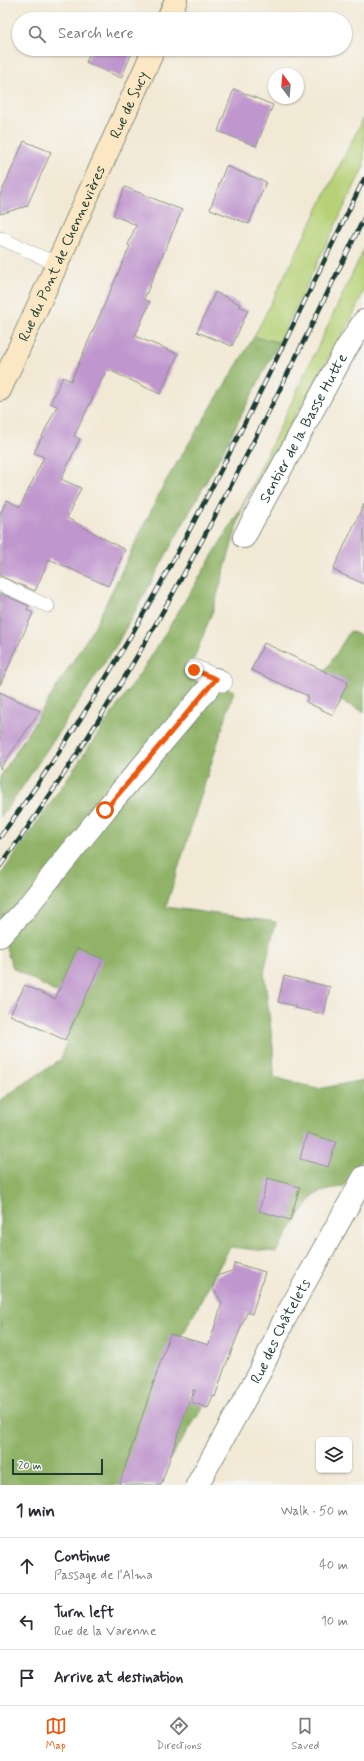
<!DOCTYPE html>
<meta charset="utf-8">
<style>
body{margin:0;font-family:Mynerve,sans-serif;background:#f7f7f7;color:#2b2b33}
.controls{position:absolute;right:12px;bottom:12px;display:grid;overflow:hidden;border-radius:6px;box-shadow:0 1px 3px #0004}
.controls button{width:36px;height:36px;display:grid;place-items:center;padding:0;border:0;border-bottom:1px solid #e1e1e2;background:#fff;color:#2b2b33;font:20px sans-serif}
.compass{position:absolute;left:268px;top:68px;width:36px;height:36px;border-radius:50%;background:#fff;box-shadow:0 1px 3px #0004;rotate:344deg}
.scale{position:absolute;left:12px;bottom:10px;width:91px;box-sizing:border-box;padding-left:4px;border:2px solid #1f3d34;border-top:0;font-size:11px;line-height:14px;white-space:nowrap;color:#1f3d34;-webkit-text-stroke:3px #f6f6f2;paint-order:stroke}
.stop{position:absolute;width:12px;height:12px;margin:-9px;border:3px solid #ea580c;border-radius:50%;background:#fff}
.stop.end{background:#ea580c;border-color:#fff;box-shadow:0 1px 4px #0008}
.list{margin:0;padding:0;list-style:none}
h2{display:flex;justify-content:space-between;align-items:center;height:52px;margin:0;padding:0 16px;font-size:17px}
h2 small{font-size:13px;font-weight:400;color:#7c7c81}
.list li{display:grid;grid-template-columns:26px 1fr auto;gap:12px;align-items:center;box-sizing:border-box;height:56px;padding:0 16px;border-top:1px solid #e1e1e2}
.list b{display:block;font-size:15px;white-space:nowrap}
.list p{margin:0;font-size:13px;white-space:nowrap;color:#7c7c81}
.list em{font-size:13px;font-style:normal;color:#7c7c81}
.icon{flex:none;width:22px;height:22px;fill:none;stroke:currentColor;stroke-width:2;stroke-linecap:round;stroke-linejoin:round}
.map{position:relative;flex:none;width:364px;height:1485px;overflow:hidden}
.search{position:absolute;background:#fff;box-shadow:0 1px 3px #0004;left:12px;right:12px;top:12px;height:44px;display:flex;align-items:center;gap:10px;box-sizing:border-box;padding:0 14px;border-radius:22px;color:#7c7c81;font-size:15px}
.sheet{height:220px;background:#fff}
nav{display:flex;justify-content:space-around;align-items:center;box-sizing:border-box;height:56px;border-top:1px solid #e1e1e2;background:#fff;font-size:11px;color:#7c7c81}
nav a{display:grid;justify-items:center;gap:2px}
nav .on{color:#ea580c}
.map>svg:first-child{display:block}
.green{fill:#b6d176;stroke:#6a8755}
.forest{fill:#90b367;stroke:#58784e}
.building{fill:#bf96cd}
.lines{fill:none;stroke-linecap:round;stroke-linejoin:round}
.service-casing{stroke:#889384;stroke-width:14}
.pedestrian-casing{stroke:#889384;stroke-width:20}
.minor-casing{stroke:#889384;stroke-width:24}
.secondary-casing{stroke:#889384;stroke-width:24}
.service{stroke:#fff;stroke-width:13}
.pedestrian{stroke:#fff;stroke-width:19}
.minor{stroke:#fff;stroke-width:22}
.secondary{stroke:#fbe7c3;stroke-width:22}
.rail-casing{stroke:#1f3d34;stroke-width:4.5}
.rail{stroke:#f6f6f2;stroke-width:3;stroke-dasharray:9;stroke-linecap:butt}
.route{stroke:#ea580c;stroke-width:5}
.labels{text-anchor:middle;stroke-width:3;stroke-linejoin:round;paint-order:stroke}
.street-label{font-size:15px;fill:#1f3d34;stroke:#f6f6f2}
</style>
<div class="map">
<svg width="364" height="1485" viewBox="0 0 364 1485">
<rect width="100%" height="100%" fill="#f6f6f2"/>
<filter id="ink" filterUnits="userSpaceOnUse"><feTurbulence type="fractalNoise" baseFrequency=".025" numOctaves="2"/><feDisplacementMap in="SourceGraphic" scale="8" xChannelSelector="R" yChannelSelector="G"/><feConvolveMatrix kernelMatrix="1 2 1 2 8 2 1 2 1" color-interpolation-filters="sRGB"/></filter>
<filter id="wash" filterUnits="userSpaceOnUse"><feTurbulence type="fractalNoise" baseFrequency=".012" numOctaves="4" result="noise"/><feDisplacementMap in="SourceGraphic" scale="16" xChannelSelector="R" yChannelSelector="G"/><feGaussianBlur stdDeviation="0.9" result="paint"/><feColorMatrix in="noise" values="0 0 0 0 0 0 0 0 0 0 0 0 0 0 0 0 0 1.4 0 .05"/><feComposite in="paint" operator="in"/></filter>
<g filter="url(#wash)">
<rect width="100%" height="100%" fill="#f2e9d5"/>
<!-- green -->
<path class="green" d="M364,117V166L279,342L254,337Z
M364,249V290L350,322L243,505Z"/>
<!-- forest -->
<path class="forest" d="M254,337L279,342L221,455L117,644L15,798L0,817V777L95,626L164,484Z
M243,505L213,610L188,674L234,691L166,907L276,922L264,972L273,1047L274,1077L318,1089L364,1080V1156L344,1186L314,1194L276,1252L230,1247L154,1388L204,1406L162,1471L149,1485H0V1100L61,1059L79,1006L13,968L0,933V876L149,660Z
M350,631L364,637V712L337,699L318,683Z"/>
<g id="blocks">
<!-- building -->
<path class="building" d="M92,49H122L132,53L121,78L86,62Z
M234,89L273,105L256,146L218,131Z
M24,141L51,152L27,206L0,214V196Z
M226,166L266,182L249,224L210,209Z
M125,187L182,210L144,299L150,302L135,336L178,354L160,394L107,369L74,436L80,439L61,479L81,488L67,518L125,550L108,586L49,559L35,591L0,576V514L7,500L20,507L44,457L34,453L57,406L50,403L63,377L71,381L130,246L128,245L136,225L113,215Z
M215,292L240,304L239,306L248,310L232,346L197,332Z
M364,504V584L333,570Z
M0,593L29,606L27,610L33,613L0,685Z
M264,643L348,682L333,715L306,702L308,696L251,670Z
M0,692L40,711L0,769Z
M77,948L103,959L65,1040L10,1015L25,985L55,999Z
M284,976L330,987L324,1014L294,1008L295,1006L278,1002Z
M307,1133L336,1142L328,1167L300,1159Z
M268,1178L300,1187L290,1220L259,1211Z
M235,1263L265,1272L252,1314L247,1312L224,1370L215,1397L213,1396L208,1408L191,1402L195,1390H193L161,1485H119L170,1334L209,1345L222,1303L212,1287L216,1276L232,1271Z"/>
</g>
</g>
<g filter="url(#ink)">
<use href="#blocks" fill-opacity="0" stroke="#889384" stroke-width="1"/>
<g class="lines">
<defs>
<path id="service" d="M0,238L57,264
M0,584L48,606"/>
<path id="pedestrian" d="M194,669L223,682"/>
<g id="minor">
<path id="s1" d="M244,537L346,349L364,321"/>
<path d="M0,936L22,913L105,810L216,679"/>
<path id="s2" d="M197,1485L260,1372L285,1318L364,1177"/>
</g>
<g id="secondary">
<path d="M168,19L176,0"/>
<path id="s3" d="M0,390L154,49"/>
</g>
</defs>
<!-- service casing -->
<use href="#service" class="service-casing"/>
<!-- pedestrian casing -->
<use href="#pedestrian" class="pedestrian-casing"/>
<!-- minor casing -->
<use href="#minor" class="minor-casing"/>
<!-- secondary casing -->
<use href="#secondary" class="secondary-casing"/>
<!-- service -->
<use href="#service" class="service"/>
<!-- pedestrian -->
<use href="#pedestrian" class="pedestrian"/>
<!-- minor -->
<use href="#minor" class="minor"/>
<!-- secondary -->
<use href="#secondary" class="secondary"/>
<defs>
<path id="rail" d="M0,837C149,635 254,404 364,179
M0,866C148,665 255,441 364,218"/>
</defs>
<!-- rail casing -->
<use href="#rail" class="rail-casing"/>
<!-- rail -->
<use href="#rail" class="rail"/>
</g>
</g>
<g class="lines" filter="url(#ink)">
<!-- route -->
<path class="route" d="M105,810L216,679L194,670"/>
</g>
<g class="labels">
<!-- street labels -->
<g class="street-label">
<text dy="5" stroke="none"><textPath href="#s3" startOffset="313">Rue de Sucy</textPath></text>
<text dy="5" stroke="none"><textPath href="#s3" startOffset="150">Rue du Pont de Chennevières</textPath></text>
<text dy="5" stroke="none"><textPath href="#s1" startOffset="124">Sentier de la Basse Hutte</textPath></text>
<text dy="5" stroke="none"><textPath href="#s2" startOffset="175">Rue des Châtelets</textPath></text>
</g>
</g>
</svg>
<div class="controls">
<button><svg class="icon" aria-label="layers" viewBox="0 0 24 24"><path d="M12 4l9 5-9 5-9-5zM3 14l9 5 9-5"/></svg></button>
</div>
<svg class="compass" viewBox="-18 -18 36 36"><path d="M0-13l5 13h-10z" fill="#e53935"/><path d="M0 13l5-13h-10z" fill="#7c7c81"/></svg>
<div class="scale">20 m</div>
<div class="stop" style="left:105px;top:810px"></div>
<div class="stop end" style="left:194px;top:670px"></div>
<div class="search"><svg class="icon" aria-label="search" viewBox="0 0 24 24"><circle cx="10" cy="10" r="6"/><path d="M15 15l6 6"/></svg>Search here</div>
</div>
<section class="sheet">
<h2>1 min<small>Walk · 50 m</small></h2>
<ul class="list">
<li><svg class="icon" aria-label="ahead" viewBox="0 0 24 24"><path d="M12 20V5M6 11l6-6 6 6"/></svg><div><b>Continue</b><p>Passage de l'Alma</p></div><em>40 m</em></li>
<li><svg class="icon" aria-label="left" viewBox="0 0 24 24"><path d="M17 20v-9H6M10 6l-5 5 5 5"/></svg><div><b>Turn left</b><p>Rue de la Varenne</p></div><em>10 m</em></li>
<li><svg class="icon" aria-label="arrive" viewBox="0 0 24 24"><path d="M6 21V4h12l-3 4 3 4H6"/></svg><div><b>Arrive at destination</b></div></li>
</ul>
</section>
<nav>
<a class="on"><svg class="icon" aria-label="map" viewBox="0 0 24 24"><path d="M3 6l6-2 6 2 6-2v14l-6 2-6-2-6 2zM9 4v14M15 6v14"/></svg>Map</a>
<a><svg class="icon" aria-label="directions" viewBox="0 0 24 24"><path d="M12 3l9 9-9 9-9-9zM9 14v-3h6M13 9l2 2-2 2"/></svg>Directions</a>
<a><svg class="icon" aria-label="saved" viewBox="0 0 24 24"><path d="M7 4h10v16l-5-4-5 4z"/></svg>Saved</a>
</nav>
